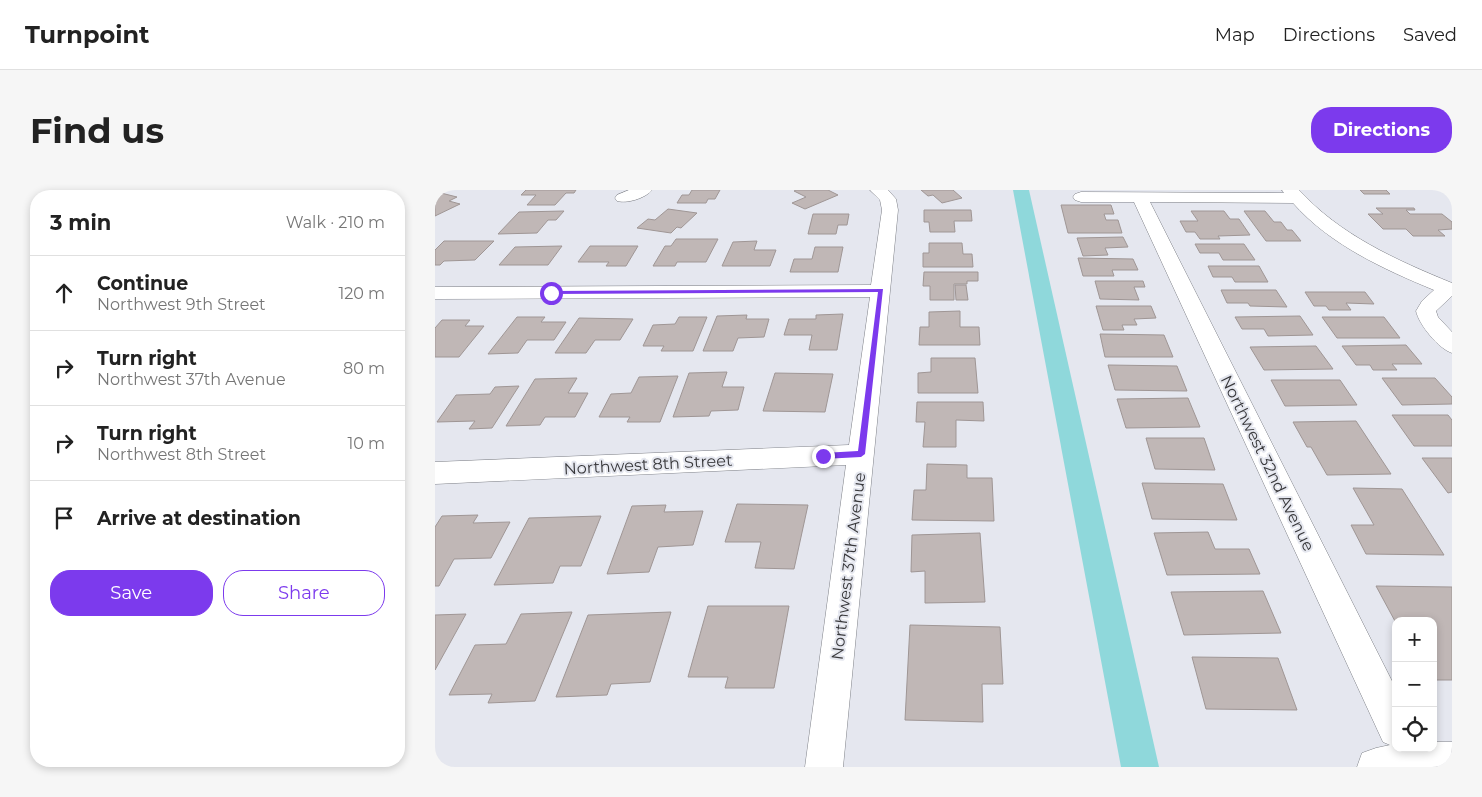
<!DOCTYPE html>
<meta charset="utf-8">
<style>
body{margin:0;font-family:Montserrat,sans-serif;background:#f6f6f6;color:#222}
.controls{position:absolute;right:15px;bottom:15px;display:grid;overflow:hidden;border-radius:10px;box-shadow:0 2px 8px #0003}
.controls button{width:45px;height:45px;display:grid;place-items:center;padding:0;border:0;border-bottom:1px solid #e0e0e0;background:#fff;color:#222;font:25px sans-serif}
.stop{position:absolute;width:15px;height:15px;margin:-11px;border:4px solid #7c3aed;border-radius:50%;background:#fff}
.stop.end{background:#7c3aed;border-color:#fff;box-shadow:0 1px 5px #0008}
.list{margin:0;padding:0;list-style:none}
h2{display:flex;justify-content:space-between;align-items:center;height:65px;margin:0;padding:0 20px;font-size:21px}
h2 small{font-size:16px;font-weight:400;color:#767676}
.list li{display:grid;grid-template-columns:32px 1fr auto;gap:15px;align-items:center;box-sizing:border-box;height:75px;padding:0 20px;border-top:1px solid #e0e0e0}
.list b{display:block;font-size:19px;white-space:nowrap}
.list p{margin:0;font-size:16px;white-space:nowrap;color:#767676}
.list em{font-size:16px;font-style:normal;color:#767676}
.actions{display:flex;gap:10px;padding:15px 20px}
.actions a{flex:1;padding:11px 0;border:1px solid #7c3aed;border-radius:20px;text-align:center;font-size:18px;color:#7c3aed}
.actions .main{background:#7c3aed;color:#fff}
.icon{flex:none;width:28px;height:28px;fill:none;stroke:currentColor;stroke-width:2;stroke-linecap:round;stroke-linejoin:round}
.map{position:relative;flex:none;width:1017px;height:577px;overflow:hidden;border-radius:20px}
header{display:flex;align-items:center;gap:30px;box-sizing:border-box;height:70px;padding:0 25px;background:#fff;border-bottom:1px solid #e0e0e0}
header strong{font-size:24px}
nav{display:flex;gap:28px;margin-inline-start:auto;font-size:18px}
.intro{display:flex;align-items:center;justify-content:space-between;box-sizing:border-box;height:120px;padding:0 30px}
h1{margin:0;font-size:35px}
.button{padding:12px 22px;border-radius:20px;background:#7c3aed;color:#fff;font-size:18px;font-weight:700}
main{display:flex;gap:30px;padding:0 30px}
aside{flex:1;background:#fff;border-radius:20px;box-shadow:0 2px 8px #0003}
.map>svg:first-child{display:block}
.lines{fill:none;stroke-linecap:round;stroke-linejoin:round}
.canal{fill:#8fd8db;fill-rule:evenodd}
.building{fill:#c0b7b6;stroke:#9f9695}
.minor-casing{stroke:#7e8087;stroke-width:1}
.minor{fill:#fff;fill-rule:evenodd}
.route{fill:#7c3aed}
.labels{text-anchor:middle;stroke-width:4;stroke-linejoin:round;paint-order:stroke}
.street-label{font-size:16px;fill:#38383b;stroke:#e5e7ef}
</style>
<header>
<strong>Turnpoint</strong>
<nav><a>Map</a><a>Directions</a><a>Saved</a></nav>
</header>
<div class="intro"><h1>Find us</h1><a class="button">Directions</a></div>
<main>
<aside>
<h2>3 min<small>Walk · 210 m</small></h2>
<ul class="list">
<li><svg class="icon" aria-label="ahead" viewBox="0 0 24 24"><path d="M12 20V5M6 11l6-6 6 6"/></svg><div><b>Continue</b><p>Northwest 9th Street</p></div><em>120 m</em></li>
<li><svg class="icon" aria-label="right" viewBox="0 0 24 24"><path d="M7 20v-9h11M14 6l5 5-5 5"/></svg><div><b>Turn right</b><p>Northwest 37th Avenue</p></div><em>80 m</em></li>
<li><svg class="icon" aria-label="right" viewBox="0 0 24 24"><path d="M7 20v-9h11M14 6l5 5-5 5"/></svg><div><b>Turn right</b><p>Northwest 8th Street</p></div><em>10 m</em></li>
<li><svg class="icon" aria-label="arrive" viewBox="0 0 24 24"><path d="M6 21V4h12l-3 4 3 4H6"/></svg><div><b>Arrive at destination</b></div></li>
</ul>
<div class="actions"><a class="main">Save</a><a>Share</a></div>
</aside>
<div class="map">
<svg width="1017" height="577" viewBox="0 0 1017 577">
<rect width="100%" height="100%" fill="#e5e7ef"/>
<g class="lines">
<!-- canal -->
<path class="canal" d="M578,0H594L724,577H686Z"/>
</g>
<!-- building -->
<path class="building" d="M91,0H141L139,3H131L120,15H92L101,5H86Z
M257,0H285L280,9H273L271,13H242L247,5H254Z
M361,0H393L403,5L370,19L357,13L371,7L359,1Z
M486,0H518L527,8L507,13L498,5L493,6Z
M925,0H951L955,4H929Z
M2,2L22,7L14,11L25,14L0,26V3Z
M626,15H676L679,24H669L671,30H683L687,43H633Z
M941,18H979L980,20H971L975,24H1007L1017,32V39L1003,40L1010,46H978L971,39H948L933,24H948Z
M233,19L262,23L246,38L242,37L236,43L202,38L213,29L220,30Z
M489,20H536L537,31H519L520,42H495L494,32H489Z
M129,21L121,30H113L102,43L63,44L84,22Z
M756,21H789L795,29H804L815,45L783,46L785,49H765L760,42H751L745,31H763Z
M809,21H830L839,32H846L852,40H857L866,51H831Z
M378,24H414L412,35H403L401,44H373Z
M688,47L693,57L670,58L673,65L648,66L642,48Z
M241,49H283L271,72H242L240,76H218L230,56H236Z
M9,51H59L40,70L9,71L5,75H0V60Z
M322,51L319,60H341L335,76H287L298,52Z
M494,53H527L528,64H537L538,77H488V63H494Z
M760,54H809L820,70H788L784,63H765Z
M127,56L113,75H64L80,57Z
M155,56H203L191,76H171L174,72H143Z
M380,57H408L403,82H355L359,69H377Z
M643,68L698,69L703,80H677L679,86H648Z
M773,76H824L833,92H800L797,87H778Z
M489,82H543V91H532V94H519V110H495V96H488Z
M660,91H708L710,97H699L704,110L665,109Z
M520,95H531L533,110H521Z
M786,100H841L852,117L815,116L813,113H792Z
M870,102H930L939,114L911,113L916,120H894L891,116H879Z
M661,116H716L721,128L699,129L702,135H687L689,140H668Z
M525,121V137H544L545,155H484L485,137H494V122Z
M408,124L402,160H374L377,145H349L354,129H381V125Z
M312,125L311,129H334L329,147L303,148L298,161H268L282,126Z
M865,126L878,145L833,146L829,139H807L800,127Z
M82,127H110L106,132H131L119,150H92L83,163L53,164Z
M244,127H272L258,161H226L229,156H208L218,135L240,134Z
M887,127H949L965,148H902Z
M144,128L198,129L185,150H160L151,163H120Z
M7,130H35L30,136H49L24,167H0V138Z
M665,144L729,145L738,167H670Z
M971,155L987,174H957L962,180H938L935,175H921L907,156Z
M881,156L898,179L829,180L815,157Z
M496,168H540L543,203H483V183L496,182Z
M673,175L742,176L752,201L680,200Z
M292,182L287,197H309L303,220L276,221L274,226L238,227L254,183Z
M340,183L398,184L390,222L328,221Z
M243,186L225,232H192L195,227H164L176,204L196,203L204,187Z
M142,188L133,203H153L140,227H110L105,235L71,236L100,189Z
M947,188H1000L1017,207V214L967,215Z
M836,190H905L922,215L850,216Z
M84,196L57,238L34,239L40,231L2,232L21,205L55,204L60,197Z
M753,208L765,237L691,238L682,209Z
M482,212H548L549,231L521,230V257H488L490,232H481Z
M957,225H1013L1017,230V256H979Z
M921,231L956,284L892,285L876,257H872L858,232Z
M711,248H769L780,280L720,279Z
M987,268H1017V302L1013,303Z
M492,274L532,275V288H557L559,331L477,330L479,300H491Z
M707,293L788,294L802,330L717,329Z
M918,298L967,299L1009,365L931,364L916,335H939Z
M302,314L373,315L359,379L320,378L326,352H290Z
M231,315L229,322L268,321L258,355L223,357L214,382L172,384L197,316Z
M43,325L38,333L75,332L56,368L19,369L4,396H0V337L7,326Z
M166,326L146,376H125L118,393L59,395L94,328Z
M773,342L780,359H814L825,384L732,385L719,343Z
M545,343L550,412L490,413V381L476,382L477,345Z
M941,396L1017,397V490H998V431H961V433Z
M828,401L846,443L749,445L736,402Z
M273,416H354L339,498H290L293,487H253Z
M137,422L100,511L53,513L57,504L14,505L40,455L71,454L86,424Z
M236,422L215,492L176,494L172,505L121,507L153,425Z
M31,424L0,480V425Z
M475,435L565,437L568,494H547L548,532L470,530Z
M757,467L843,468L862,520L771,519Z"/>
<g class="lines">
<defs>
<path id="minor" d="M194,0H217C211,8 192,14 182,11L180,8L182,5Z
M435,0H453L461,9L463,20L408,577H370L411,275L0,294V272L414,255L435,107L0,109V97L436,95L447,20L445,10Z
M847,0H864C905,45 961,70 1017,93V106L1001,121L1003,127L1017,142V163C1004,159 984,135 981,121L987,111L999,100C948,79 894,54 858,13L715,12L961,499V558H998V552H1017V577H922L927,563L941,558L955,555L948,552L699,12H646L640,10L638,7L640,4L646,2L849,3Z"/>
</defs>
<!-- minor casing -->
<use href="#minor" class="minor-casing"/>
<!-- minor -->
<use href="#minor" class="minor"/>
</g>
<!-- route -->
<path class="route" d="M448,99L430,264L426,267L388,269L384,266L388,263L423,261L443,102L116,104L113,103L116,101Z"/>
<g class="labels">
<!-- street labels -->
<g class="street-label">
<text transform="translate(833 273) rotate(64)" y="6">Northwest 32nd Avenue</text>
<text transform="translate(213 274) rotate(-3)" y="6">Northwest 8th Street</text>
<text transform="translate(413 376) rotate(-83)" y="6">Northwest 37th Avenue</text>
</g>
</g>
</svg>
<div class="controls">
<button>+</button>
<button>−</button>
<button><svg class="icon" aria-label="locate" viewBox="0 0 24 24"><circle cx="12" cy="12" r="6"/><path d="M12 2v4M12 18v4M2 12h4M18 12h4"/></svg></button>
</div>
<div class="stop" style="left:116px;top:103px"></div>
<div class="stop end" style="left:388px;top:266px"></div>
</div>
</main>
